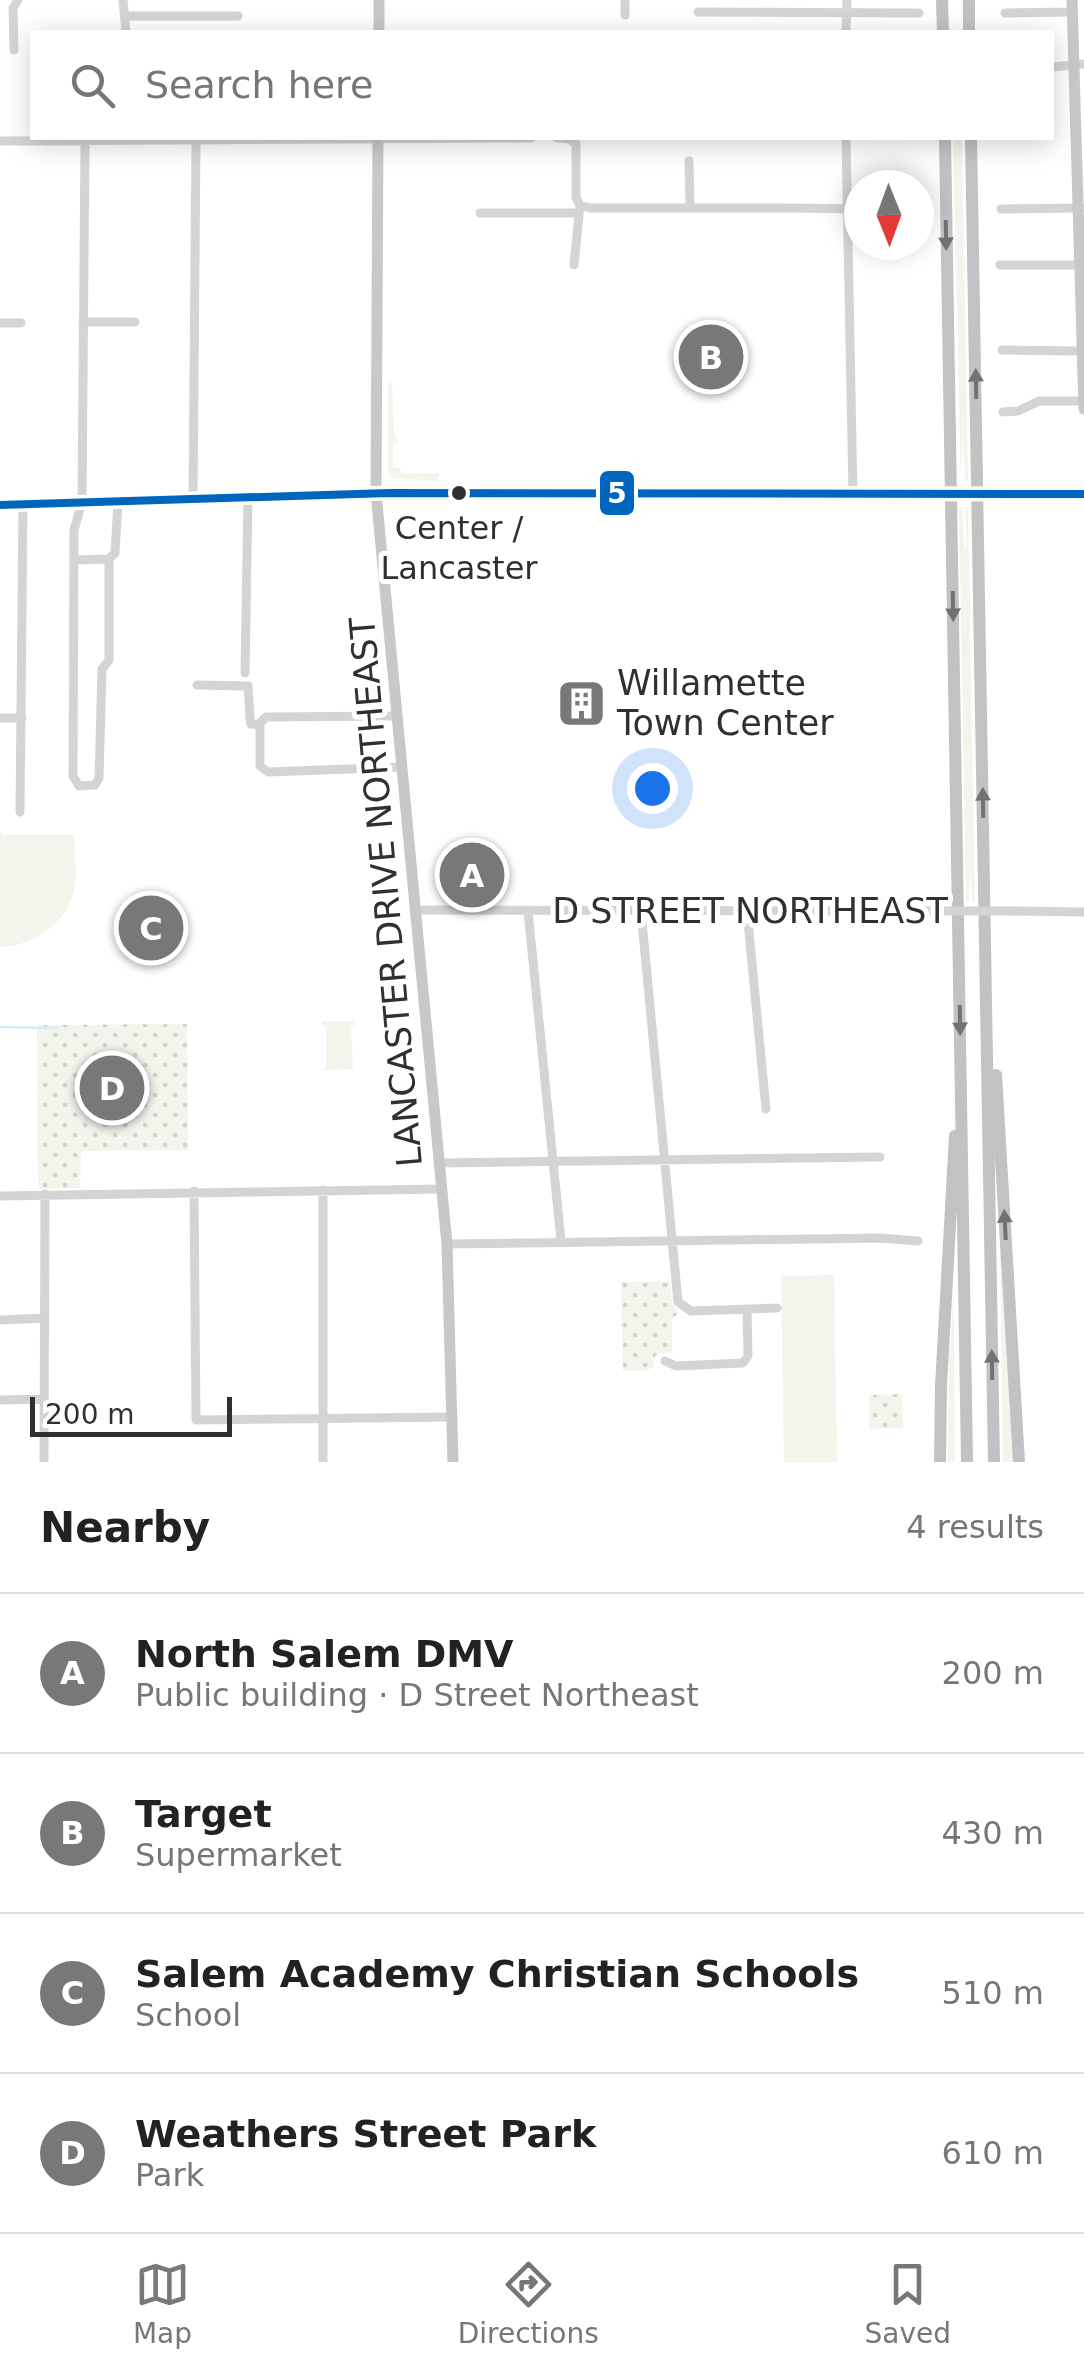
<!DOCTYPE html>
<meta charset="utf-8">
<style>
body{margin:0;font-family:"DejaVu Sans",sans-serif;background:#f2f2f2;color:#222}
.compass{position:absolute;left:844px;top:170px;width:90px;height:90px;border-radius:50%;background:#fff;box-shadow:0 5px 25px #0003;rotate:179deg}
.scale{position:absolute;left:30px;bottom:25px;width:202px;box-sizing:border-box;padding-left:10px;border:5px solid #303030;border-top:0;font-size:28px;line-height:35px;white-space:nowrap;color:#303030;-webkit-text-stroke:8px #fff;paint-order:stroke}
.you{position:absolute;left:652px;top:788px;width:35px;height:35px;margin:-25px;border:8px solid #fff;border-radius:50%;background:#1a73e8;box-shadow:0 0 0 15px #1a73e833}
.badge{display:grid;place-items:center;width:65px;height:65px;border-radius:50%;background:#787878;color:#fff;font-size:32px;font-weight:700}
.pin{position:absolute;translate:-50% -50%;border:5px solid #fff;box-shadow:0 2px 10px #0006}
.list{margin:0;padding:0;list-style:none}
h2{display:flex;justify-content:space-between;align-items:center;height:130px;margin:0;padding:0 40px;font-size:42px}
h2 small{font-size:32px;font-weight:400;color:#767676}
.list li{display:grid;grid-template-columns:65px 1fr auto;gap:30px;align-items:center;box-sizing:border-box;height:160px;padding:0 40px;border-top:2px solid #e0e0e0}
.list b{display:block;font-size:38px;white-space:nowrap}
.list p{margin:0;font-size:32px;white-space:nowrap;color:#767676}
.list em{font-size:32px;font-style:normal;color:#767676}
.icon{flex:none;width:55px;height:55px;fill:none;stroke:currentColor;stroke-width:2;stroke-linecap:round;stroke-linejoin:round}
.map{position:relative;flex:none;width:1084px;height:1462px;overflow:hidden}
.search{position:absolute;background:#fff;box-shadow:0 5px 25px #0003;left:30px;right:30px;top:30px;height:110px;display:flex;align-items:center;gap:25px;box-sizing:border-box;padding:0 35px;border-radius:0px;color:#767676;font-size:38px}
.sheet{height:770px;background:#fff}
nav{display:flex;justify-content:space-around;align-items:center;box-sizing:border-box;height:140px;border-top:2px solid #e0e0e0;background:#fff;font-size:28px;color:#767676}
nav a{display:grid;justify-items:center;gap:5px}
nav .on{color:#787878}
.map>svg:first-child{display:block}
.grass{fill:#f2f5ec}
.park{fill:url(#park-dots)}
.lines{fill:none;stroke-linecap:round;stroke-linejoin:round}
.stream{stroke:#d9ebf3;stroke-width:2.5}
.minor{stroke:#d4d4d4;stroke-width:9}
.major{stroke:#c8c8c8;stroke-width:11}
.highway{stroke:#c2c2c2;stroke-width:12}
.minor-bridge{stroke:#d4d4d4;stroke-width:9}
.major-bridge{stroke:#c8c8c8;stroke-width:11}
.bus-1-casing{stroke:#fff;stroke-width:15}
.bus-1{stroke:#0065bd;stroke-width:8}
.oneway{fill:#727272}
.bus-dot{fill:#303030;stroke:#fff;stroke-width:4}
.labels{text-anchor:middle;stroke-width:10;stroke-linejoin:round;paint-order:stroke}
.bus-label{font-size:32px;fill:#303030;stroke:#fff}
.poi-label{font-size:35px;fill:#303030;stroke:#fff;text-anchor:start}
.street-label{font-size:35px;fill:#303030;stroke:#fff}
.line-badge{stroke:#fff;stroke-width:4}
.badge-label{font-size:28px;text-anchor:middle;font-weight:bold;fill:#fff}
</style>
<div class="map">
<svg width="1084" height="1462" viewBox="0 0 1084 1462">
<defs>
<pattern id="park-dots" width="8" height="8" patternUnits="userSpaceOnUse" patternTransform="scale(2.5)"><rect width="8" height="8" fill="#f2f5ec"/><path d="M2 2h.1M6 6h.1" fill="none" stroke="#d0d2cb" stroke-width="1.8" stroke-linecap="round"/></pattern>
</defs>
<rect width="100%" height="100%" fill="#fff"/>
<!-- grass -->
<path class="grass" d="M953,138H962L968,481H965L963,438L961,481Z
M392,382L394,434L399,442L393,444V467L400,468L402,474L439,473L438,481L393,478L388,473V438H393L388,437V384Z
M962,508L964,549L967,547L965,509H968L975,902H972L970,861L969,902H966L959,509Z
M0,831L3,835H74C74,853 78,874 74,891C66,924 35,944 4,947H0Z
M322,1021H353L356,1027L351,1028L353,1069L321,1070L326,1068V1027L322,1026Z
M1000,1249H1002L1015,1462H1003Z
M834,1275L837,1462H784L781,1276Z
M954,1289L955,1462H948L949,1362Z"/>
<!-- park -->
<path class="park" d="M187,1024L188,1150L81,1151L80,1188L38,1189L37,1025Z
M670,1281L672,1301L678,1313L672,1319V1353H658L653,1359L654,1367L645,1371H623L621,1282Z
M902,1394L903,1428L869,1429V1395Z"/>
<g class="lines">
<!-- stream -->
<path class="stream" d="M0,1027L57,1028"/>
<!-- minor -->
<path class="minor" d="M123,0L126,32
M625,0V15
M698,12L919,13
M1005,13L1072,12
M126,16H238
M846,32L847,0
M14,50L13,8L18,0
M1052,67L1084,64
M557,138L570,139L576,144V198L580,205L574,265
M846,138L853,494
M0,141L531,138
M85,141L82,502L74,530L73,776L79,786L95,785L99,778L102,669L109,660V559L115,553L118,502
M689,161L690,208
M580,205L590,208H783
M787,208L859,209
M1001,209L1084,208
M480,213H577
M1000,265H1079
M83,322H135
M0,323H21
M1002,350L1082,351
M1003,412L1018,411L1039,401H1084
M193,500L196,139
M74,560L109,559
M245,673L248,497
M197,685L248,686L250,719L251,724L260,725
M397,716L266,717L260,723V766L268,772L402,767
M0,718H22
M20,812L23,504
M416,910L930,911
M528,911L561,1241
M641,911L678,1302L691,1311L777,1308
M747,911L766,1109
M1015,911L1084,912
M440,1163L880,1157
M194,1191L196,1420L453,1417
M0,1196L442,1189
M447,1244L880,1238L918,1241
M0,1320L45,1318
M665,1361L676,1366L743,1363L748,1356L747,1309
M0,1400L44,1399
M44,1462L45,1194
M323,1462V1190"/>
<!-- major -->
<path class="major" d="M1072,0L1084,409
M379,32V0
M378,138L376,493L447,1244L453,1462
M1007,494H1084
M0,505L361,493L922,494"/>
<!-- highway -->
<path class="highway" d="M942,0L943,32
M969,0V32
M945,138L967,1462
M971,138L994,1462
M996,1075L1019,1462
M940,1462L941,1386L955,1136"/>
<!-- minor-bridge -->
<path class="minor-bridge" d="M930,911H1015"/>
<!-- major-bridge -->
<path class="major-bridge" d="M922,494H1007"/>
<defs>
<path id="bus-1" d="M0,505L389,493L1084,494"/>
</defs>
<!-- bus-1 casing -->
<use href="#bus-1" class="bus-1-casing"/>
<!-- bus-1 -->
<use href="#bus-1" class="bus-1"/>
</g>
<!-- one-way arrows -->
<defs><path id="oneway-solid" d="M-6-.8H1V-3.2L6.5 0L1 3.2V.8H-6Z" transform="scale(2.5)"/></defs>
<g class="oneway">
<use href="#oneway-solid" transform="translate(946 235) rotate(89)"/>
<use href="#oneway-solid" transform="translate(976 384) rotate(-91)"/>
<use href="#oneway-solid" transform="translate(953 606) rotate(89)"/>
<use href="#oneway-solid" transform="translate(983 803) rotate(-91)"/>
<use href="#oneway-solid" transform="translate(960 1020) rotate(89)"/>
<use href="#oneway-solid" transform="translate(1005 1225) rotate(-93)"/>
<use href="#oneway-solid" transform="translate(992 1365) rotate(-91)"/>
</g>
<!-- icons -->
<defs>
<symbol id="building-square" viewBox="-11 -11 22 22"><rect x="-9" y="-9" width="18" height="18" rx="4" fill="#787878" stroke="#fff"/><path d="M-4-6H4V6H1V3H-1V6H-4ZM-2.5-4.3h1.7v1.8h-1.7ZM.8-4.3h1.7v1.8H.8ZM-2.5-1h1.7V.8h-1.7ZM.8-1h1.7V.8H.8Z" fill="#fff"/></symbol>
</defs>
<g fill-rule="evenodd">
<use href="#building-square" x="554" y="676" width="55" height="55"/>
</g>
<!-- markers -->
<circle class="bus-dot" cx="459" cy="493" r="9"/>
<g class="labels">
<!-- bus labels -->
<g class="bus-label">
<text x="459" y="539">Center /<tspan x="459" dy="40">Lancaster</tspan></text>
</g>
<!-- poi labels -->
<g class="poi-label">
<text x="617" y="695">Willamette<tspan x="617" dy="40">Town Center</tspan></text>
</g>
<!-- street labels -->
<g class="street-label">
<text transform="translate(386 892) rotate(-95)" y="12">LANCASTER DRIVE NORTHEAST</text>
<text x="750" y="923">D STREET NORTHEAST</text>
</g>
</g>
<rect class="line-badge" x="598" y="469" width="38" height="48" rx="10" fill="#0065bd"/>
<g class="badge-label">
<text x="617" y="503">5</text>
</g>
</svg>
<svg class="compass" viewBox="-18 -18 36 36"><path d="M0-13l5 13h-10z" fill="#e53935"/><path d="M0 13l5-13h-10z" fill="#767676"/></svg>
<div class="scale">200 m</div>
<div class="you"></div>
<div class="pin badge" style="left:472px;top:875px">A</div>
<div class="pin badge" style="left:711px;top:357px">B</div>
<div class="pin badge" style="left:151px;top:928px">C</div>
<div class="pin badge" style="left:112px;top:1088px">D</div>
<div class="search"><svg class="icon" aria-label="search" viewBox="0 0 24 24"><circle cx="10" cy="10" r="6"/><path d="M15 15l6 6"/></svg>Search here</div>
</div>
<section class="sheet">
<h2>Nearby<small>4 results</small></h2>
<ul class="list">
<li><span class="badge">A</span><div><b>North Salem DMV</b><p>Public building · D Street Northeast</p></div><em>200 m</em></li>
<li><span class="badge">B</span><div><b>Target</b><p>Supermarket</p></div><em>430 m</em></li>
<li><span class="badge">C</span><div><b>Salem Academy Christian Schools</b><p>School</p></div><em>510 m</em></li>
<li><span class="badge">D</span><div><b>Weathers Street Park</b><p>Park</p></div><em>610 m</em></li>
</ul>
</section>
<nav>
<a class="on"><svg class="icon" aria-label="map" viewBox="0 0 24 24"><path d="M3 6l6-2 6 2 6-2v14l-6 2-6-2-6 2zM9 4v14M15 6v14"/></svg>Map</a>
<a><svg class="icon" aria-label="directions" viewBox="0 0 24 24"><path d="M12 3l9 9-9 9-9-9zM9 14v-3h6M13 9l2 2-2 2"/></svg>Directions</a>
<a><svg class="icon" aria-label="saved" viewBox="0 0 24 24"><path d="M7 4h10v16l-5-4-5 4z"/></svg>Saved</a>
</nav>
